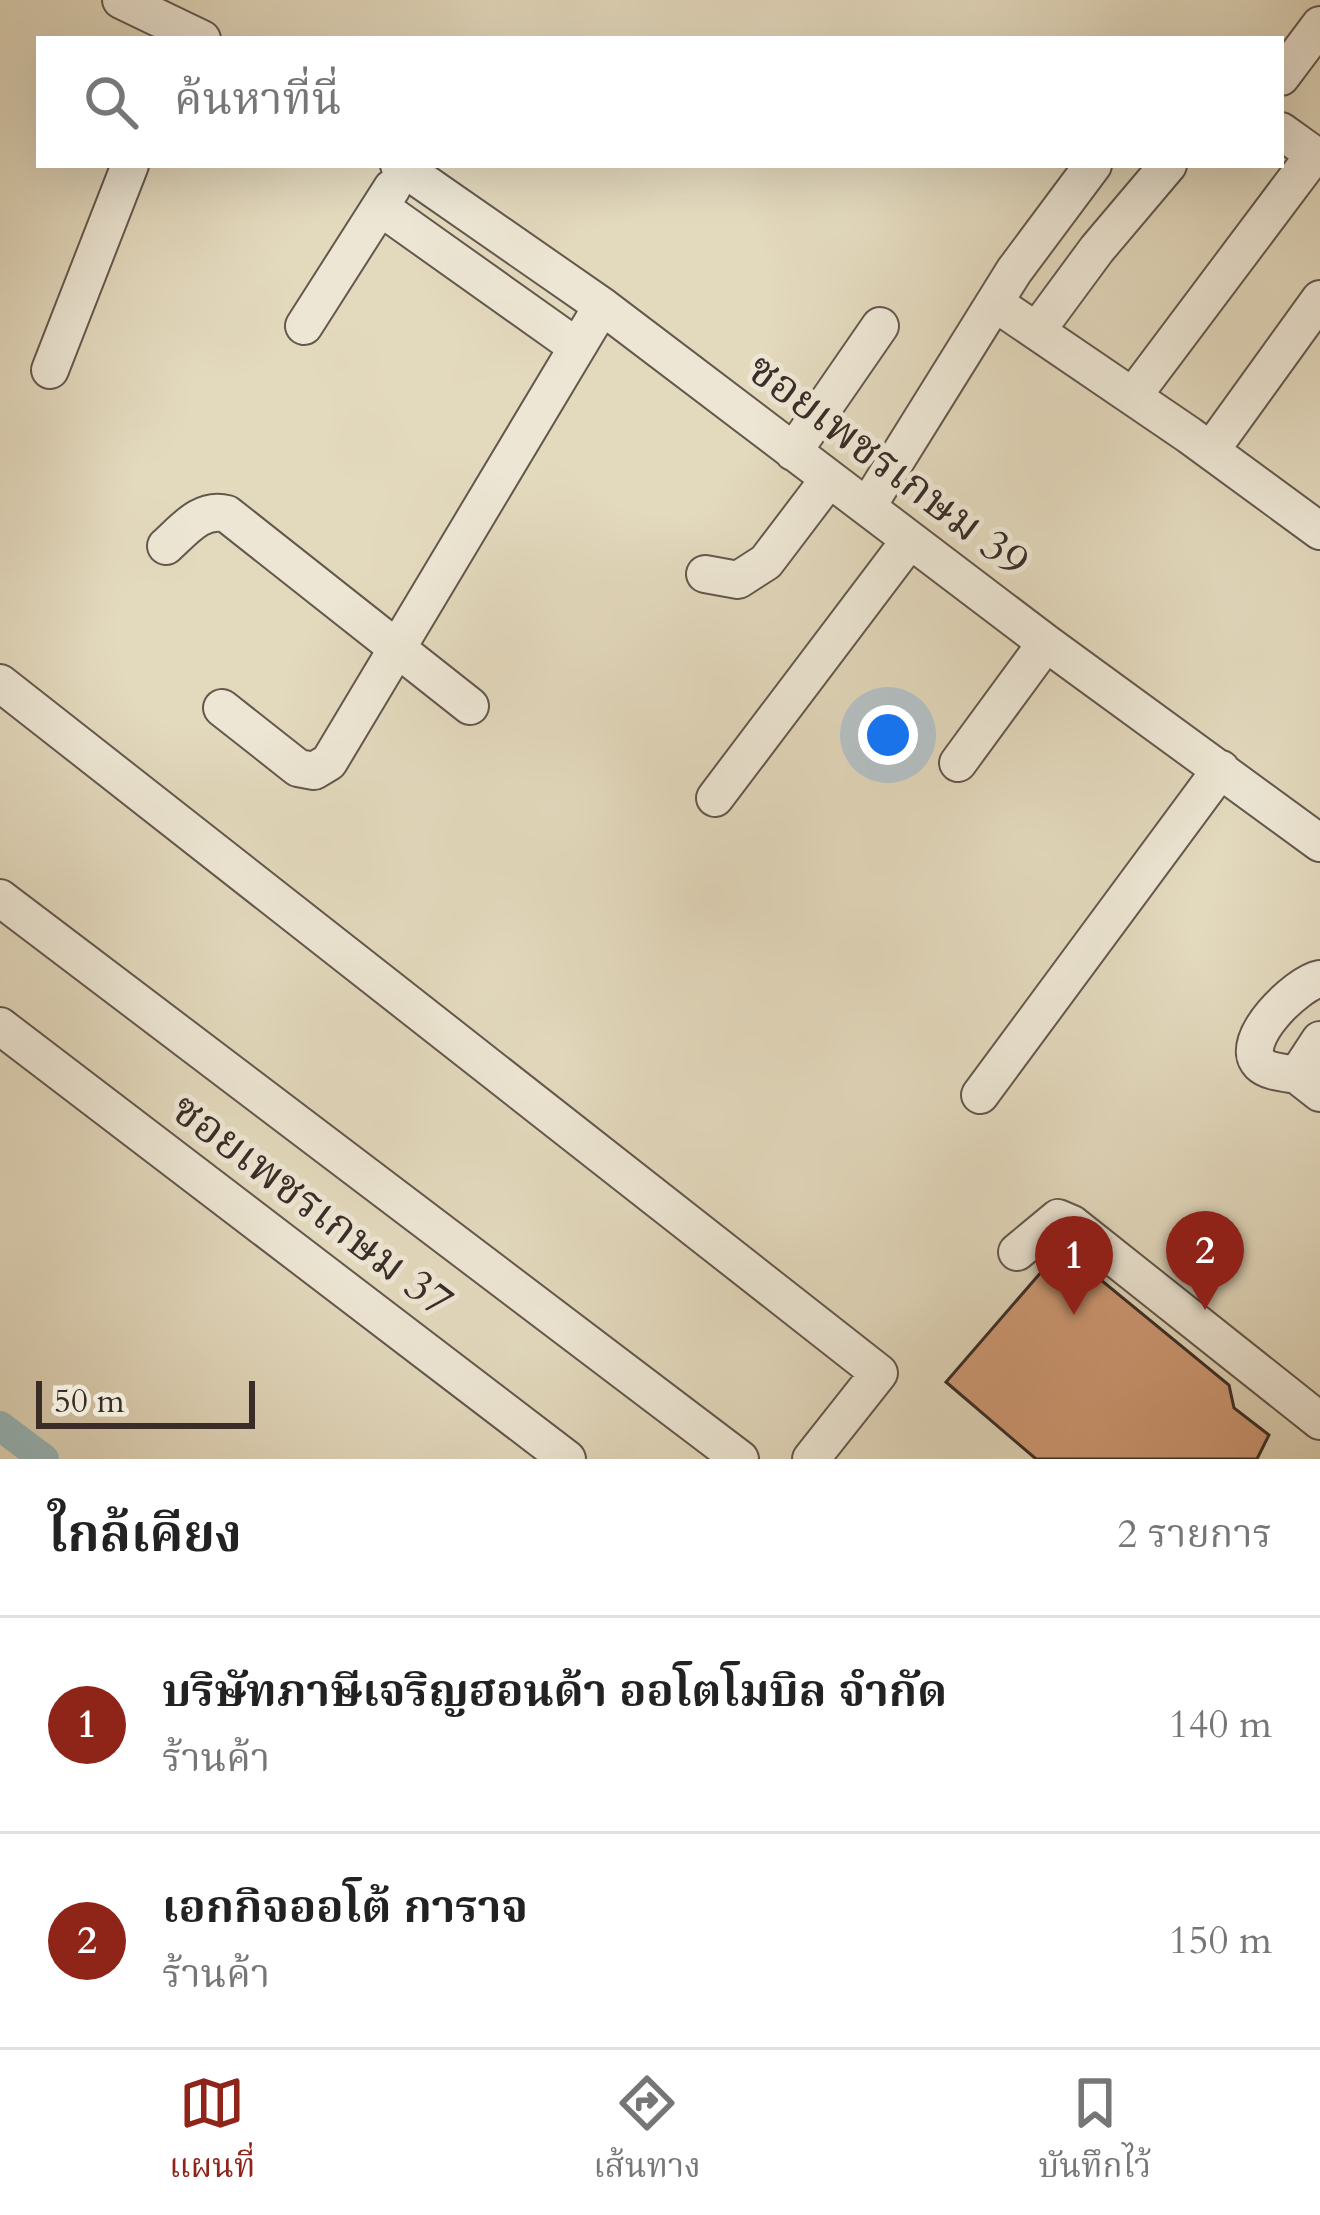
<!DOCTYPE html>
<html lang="th">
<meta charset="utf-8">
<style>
body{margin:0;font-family:Cardo,"Noto Serif Thai",serif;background:#f6f6f6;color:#222}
.scale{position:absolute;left:36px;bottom:30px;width:219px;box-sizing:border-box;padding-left:12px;border:6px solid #3a2d28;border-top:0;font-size:33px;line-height:42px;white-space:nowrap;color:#3a2d28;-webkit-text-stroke:9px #ede6d4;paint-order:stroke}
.you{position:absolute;left:888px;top:735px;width:42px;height:42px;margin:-30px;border:9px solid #fff;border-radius:50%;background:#1a73e8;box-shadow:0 0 0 18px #1a73e833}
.badge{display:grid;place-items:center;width:78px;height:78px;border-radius:50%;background:#8f2418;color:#fff;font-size:39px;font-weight:700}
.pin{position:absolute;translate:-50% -99px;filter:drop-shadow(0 3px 6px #0008)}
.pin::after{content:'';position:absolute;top:63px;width:42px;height:36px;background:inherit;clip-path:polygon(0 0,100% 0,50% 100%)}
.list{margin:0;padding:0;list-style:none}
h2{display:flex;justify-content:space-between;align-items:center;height:156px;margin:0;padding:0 48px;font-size:51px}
h2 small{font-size:39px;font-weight:400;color:#767676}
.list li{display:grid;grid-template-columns:78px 1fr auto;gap:36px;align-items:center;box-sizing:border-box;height:216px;padding:0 48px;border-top:3px solid #e0e0e0}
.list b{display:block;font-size:45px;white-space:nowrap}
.list p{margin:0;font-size:39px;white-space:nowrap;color:#767676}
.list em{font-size:39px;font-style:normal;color:#767676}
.icon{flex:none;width:66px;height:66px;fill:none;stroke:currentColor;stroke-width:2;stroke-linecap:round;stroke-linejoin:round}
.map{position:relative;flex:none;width:1320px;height:1459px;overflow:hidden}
.search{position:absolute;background:#fff;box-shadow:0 12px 48px #0002;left:36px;right:36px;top:36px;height:132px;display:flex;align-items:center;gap:30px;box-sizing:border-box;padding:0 42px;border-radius:0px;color:#767676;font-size:45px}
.sheet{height:588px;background:#fff}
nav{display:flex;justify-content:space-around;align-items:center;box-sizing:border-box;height:168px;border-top:3px solid #e0e0e0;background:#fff;font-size:33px;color:#767676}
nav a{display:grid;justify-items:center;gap:6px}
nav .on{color:#8f2418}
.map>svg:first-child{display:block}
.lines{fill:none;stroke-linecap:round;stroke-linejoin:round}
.canal{stroke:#99b8bb;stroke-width:30}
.building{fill:#d09b76;stroke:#3a2d28;stroke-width:3}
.minor-casing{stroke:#64584d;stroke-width:40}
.minor{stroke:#ede6d4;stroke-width:36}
.labels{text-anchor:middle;stroke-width:10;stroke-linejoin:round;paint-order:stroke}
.street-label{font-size:45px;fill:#3a2d28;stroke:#ede6d4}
</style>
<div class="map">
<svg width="1320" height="1459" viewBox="0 0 1320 1459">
<rect width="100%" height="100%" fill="#e3d9bd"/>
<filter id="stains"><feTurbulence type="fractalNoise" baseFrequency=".00167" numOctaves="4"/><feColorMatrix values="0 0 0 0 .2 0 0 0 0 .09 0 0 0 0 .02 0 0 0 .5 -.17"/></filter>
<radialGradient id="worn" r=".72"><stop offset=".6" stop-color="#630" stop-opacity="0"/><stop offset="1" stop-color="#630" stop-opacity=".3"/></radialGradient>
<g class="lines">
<!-- canal -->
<path class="canal" d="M0,1426L44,1459"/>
</g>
<!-- building -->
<path class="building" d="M1062,1248L1229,1385L1234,1408L1269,1435L1257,1459H1036L946,1382Z"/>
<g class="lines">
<defs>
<path id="minor" d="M121,0L202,39
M1281,77L1320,25
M1281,131L1320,159
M399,165L602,306L1046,643L1320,843
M380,207L577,347
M995,303L1189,435L1320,531
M304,326L392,188
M1038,329L1097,249L1168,165
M50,370L130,165
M1133,396L1314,155
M1211,450L1320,299
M793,452L880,326
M867,507L1014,271L1093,165
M166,546C184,530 201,507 227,514L470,706
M705,574L738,580L766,562L829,479
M0,683L879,1373L811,1459
M222,708L298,768L314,771L329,762L602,306
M958,763L1046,643
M715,798L910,540
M0,898L740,1459
M0,1026L567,1459
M1320,1040L1297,1075L1320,1093
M1297,1075C1286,1073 1268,1072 1260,1064C1237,1041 1297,983 1320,979
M980,1095L1221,769
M1017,1252L1058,1218L1072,1224L1320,1421"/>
</defs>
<!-- minor casing -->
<use href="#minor" class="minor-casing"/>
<!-- minor -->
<use href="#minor" class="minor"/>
</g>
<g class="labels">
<!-- street labels -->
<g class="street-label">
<text transform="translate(889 464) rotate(37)" y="16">ซอยเพชรเกษม 39</text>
<text transform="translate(313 1204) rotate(37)" y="16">ซอยเพชรเกษม 37</text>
</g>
</g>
<rect width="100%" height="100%" filter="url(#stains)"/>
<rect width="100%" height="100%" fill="url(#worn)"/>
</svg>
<div class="scale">50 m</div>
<div class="you"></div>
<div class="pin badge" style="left:1074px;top:1315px">1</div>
<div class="pin badge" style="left:1205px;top:1310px">2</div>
<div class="search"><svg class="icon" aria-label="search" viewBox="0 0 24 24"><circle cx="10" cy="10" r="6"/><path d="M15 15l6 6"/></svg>ค้นหาที่นี่</div>
</div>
<section class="sheet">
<h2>ใกล้เคียง<small>2 รายการ</small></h2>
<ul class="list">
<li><span class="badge">1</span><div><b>บริษัทภาษีเจริญฮอนด้า ออโตโมบิล จำกัด</b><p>ร้านค้า</p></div><em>140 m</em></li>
<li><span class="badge">2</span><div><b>เอกกิจออโต้ การาจ</b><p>ร้านค้า</p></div><em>150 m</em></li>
</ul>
</section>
<nav>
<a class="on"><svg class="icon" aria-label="map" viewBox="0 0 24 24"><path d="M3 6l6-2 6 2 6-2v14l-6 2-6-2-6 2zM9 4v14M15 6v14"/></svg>แผนที่</a>
<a><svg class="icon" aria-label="directions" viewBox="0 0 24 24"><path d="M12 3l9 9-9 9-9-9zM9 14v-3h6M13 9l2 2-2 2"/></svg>เส้นทาง</a>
<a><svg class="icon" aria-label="saved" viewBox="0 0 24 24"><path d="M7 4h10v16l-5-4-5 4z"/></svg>บันทึกไว้</a>
</nav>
